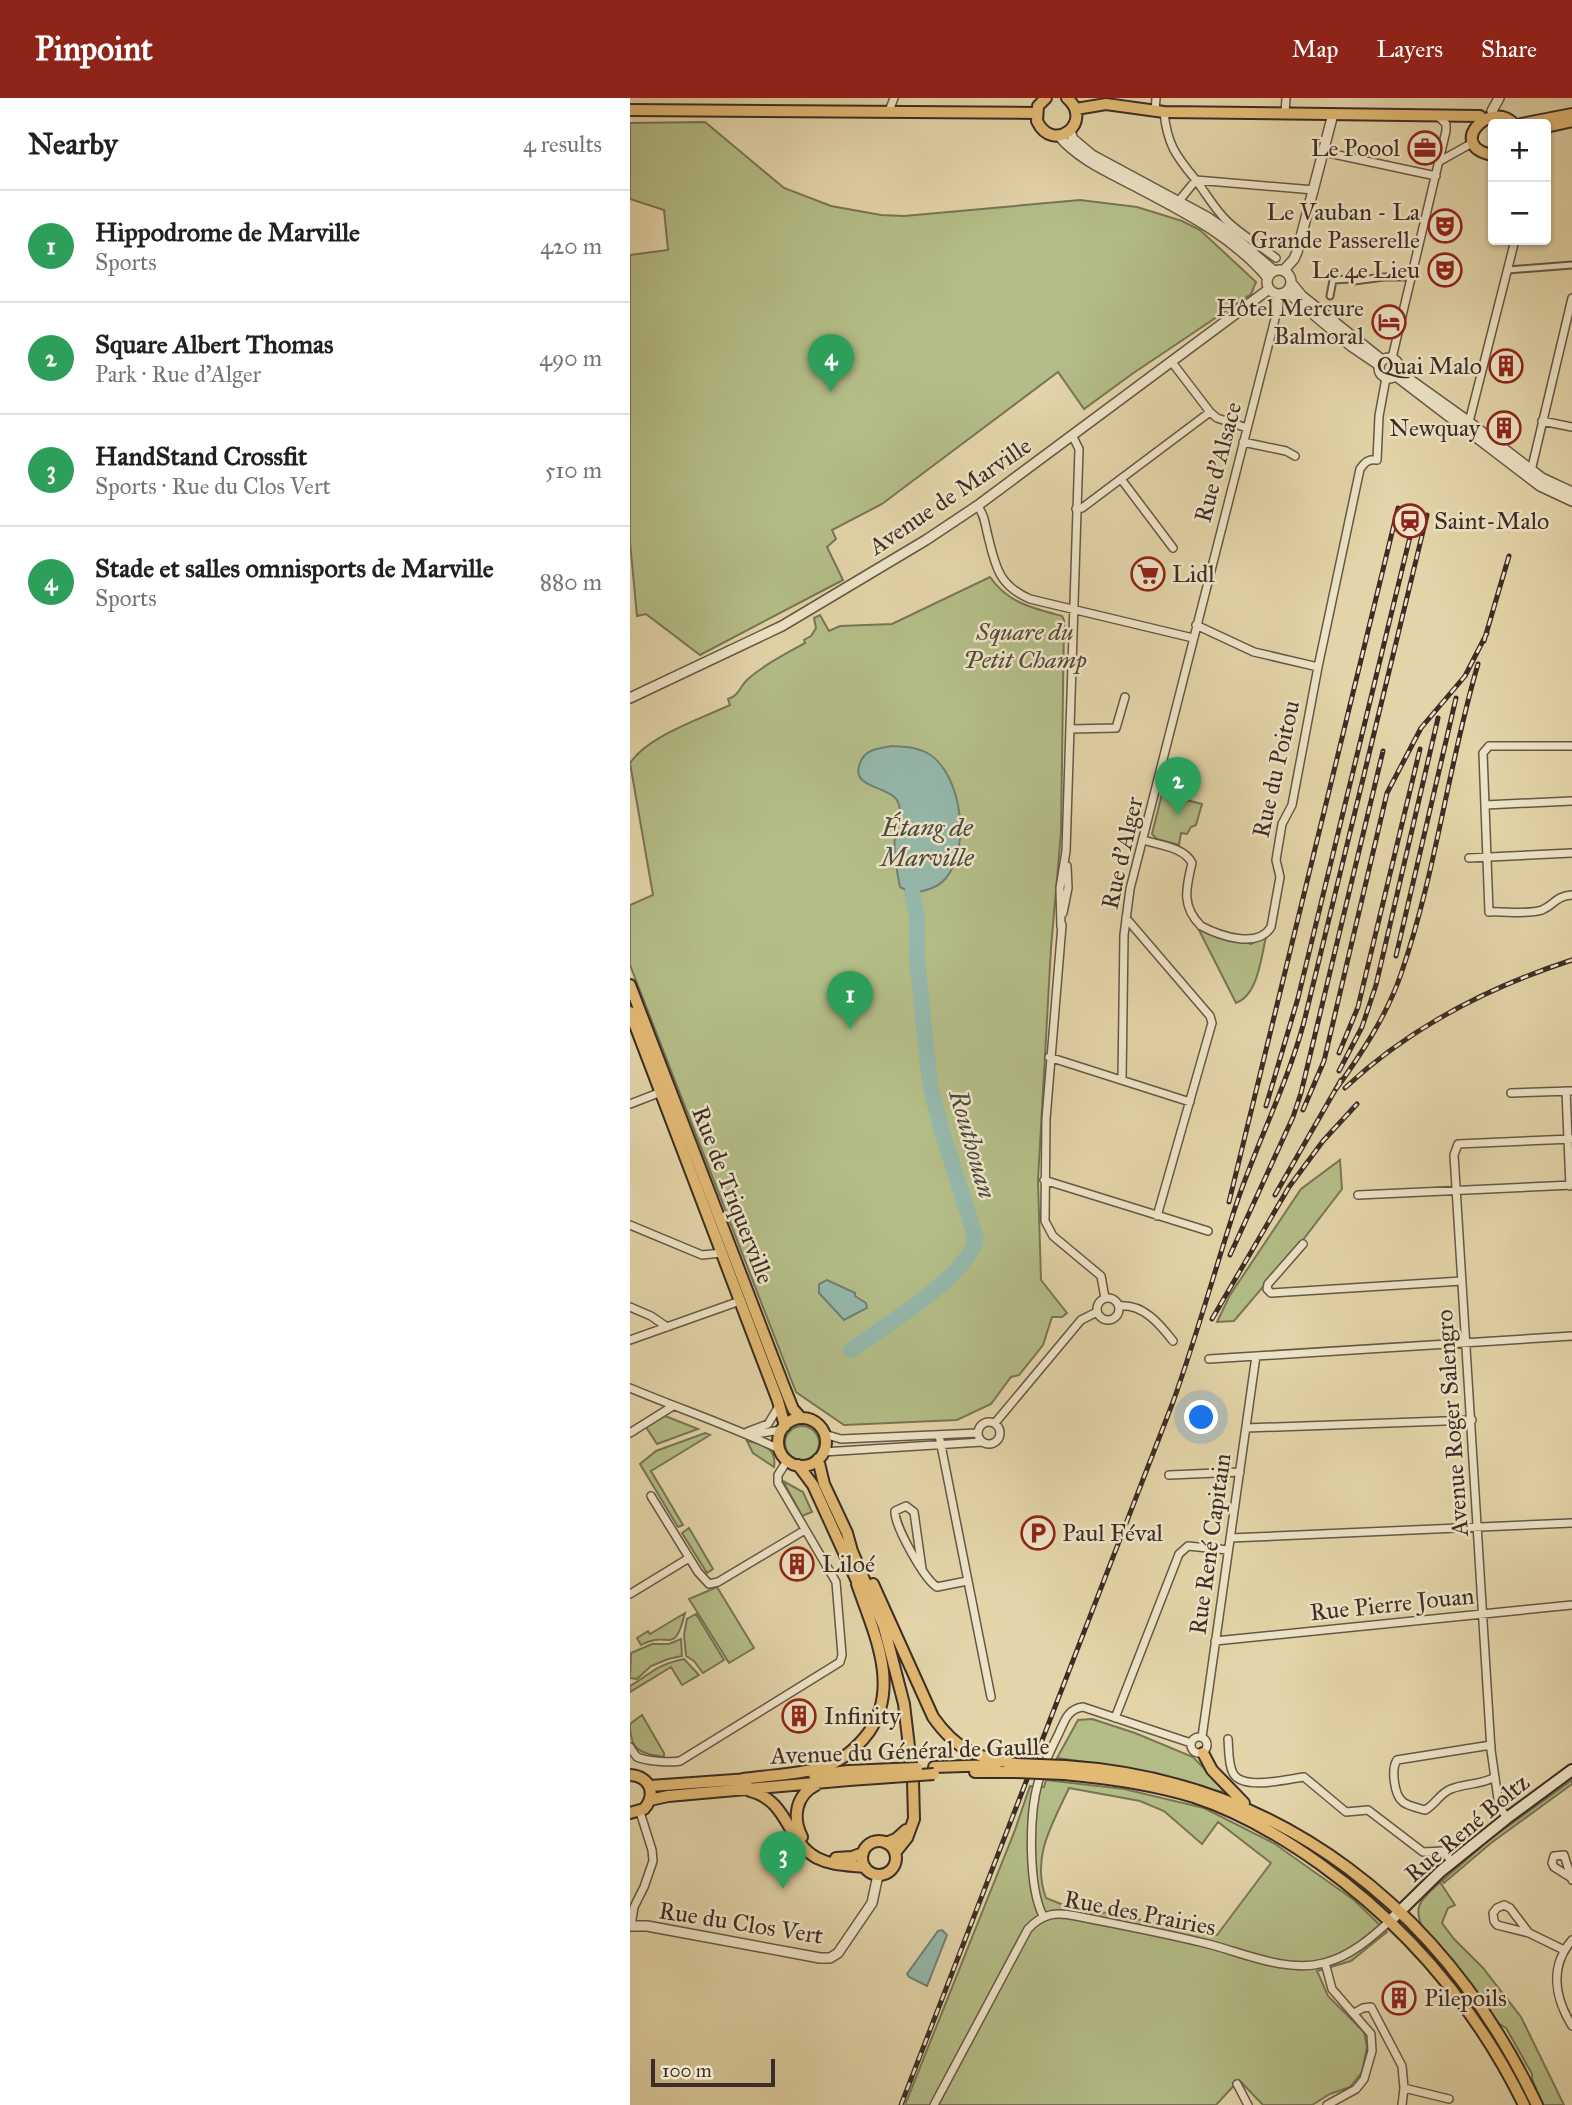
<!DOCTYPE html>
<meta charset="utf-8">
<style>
body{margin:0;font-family:"IM FELL Great Primer",serif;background:#f2f2f2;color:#202124}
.controls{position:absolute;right:21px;top:21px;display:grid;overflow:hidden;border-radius:7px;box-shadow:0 2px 5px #0004}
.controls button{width:63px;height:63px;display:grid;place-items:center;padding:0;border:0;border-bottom:2px solid #e0e0e0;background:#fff;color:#202124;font:35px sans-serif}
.scale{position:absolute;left:21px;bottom:18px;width:124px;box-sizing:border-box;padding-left:7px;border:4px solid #3c2d25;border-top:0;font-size:19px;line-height:24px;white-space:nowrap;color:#3c2d25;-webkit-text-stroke:5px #ede4c7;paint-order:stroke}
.you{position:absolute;left:572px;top:1320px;width:24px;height:24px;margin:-18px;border:5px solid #fff;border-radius:50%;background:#1a73e8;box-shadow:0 0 0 10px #1a73e833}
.badge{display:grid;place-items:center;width:46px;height:46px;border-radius:50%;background:#8f2418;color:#fff;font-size:23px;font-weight:700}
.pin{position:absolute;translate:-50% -58px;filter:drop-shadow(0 2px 4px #0008)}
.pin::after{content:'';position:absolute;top:37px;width:24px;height:21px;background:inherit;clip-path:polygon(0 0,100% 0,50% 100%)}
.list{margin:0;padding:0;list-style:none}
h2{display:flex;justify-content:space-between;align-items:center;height:91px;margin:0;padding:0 28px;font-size:30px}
h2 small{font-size:23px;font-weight:400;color:#757577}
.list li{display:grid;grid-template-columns:46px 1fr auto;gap:21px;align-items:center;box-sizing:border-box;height:112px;padding:0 28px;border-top:2px solid #e0e0e0}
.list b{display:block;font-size:26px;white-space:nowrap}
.list p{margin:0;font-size:23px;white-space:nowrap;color:#757577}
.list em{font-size:23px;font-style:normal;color:#757577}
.map{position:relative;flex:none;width:942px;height:2007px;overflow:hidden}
header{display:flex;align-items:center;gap:42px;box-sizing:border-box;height:98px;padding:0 35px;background:#8f2418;color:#fff}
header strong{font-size:33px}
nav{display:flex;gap:38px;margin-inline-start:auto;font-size:24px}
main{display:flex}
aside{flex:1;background:#fff}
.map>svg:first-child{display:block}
.green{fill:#b4bd87;stroke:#787556;stroke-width:2;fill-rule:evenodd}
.water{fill:#95b8ab;stroke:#718075;stroke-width:2}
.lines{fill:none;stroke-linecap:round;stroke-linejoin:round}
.river{stroke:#95b8ab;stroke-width:16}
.pedestrian-casing{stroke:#665746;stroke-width:9}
.minor-casing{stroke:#665746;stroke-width:10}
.tertiary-casing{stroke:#665746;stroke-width:12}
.secondary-casing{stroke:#3c2d25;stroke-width:14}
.primary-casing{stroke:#3c2d25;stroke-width:14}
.pedestrian{stroke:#ede4c7;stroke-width:5}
.minor{stroke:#ede4c7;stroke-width:7}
.tertiary{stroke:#ede4c7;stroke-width:9}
.secondary{stroke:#ede4c7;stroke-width:10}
.primary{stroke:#e2ba74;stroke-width:10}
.rail-casing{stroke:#3c2d25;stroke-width:5}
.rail{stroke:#ede4c7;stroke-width:2.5;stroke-dasharray:8;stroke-linecap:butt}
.primary-bridge-casing{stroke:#3c2d25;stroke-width:14;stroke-linecap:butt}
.primary-bridge{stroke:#e2ba74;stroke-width:10}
.labels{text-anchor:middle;stroke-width:5;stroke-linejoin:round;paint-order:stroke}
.poi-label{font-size:24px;fill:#3c2d25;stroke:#ede4c7;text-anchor:end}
.street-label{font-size:24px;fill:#3c2d25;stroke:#ede4c7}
.park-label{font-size:24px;font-style:italic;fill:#544a39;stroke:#ede4c7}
.water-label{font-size:26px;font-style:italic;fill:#4e4940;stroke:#ede4c7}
</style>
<header>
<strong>Pinpoint</strong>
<nav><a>Map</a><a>Layers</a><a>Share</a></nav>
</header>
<main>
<aside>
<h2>Nearby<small>4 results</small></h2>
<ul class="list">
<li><span class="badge" style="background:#2e9e5b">1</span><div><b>Hippodrome de Marville</b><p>Sports</p></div><em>420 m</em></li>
<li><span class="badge" style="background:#2e9e5b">2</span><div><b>Square Albert Thomas</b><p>Park · Rue d'Alger</p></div><em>490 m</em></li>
<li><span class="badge" style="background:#2e9e5b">3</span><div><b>HandStand Crossfit</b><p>Sports · Rue du Clos Vert</p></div><em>510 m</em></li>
<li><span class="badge" style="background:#2e9e5b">4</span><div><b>Stade et salles omnisports de Marville</b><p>Sports</p></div><em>880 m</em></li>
</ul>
</aside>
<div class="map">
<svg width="942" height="2007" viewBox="0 0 942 2007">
<rect width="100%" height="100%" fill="#e3d5a9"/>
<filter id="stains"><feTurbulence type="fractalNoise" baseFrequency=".00286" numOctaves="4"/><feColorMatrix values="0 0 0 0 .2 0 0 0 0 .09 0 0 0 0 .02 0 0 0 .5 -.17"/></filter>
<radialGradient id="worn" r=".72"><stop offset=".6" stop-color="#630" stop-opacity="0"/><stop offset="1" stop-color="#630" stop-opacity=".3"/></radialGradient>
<!-- green -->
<path class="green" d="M75,24L154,90L201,108L251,117L274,118L450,102L507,109L552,123L570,132L626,184L621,196L502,276L454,311L428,274L252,406L202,432L206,441L197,449L213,482L70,557L16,516L7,518L0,444V157L38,152L34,112L0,101V25Z
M360,479C378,505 402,510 432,518L434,522L431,734L421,850L408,1082L411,1182L437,1215L432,1219H422L413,1247L389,1277L381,1279L361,1306L327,1322L214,1327L166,1294L0,867V807L23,797L0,665C18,638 70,621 100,607L98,601C109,598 110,588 118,581C134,567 155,556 175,545L174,542L181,538L186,530L184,520L190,517L199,533L210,528L262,526Z
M532,696L572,706L566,727L561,729L557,736L551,735L549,747L527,741L522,736Z
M569,832L621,846L636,839C631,860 628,897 606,905Z
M710,1062L712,1091L672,1143L604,1223L587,1224L600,1197L671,1091Z
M35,1318L68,1331L27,1346L16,1329Z
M155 1345a17 17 0 1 1 34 0a17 17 0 1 1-34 0Z
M75,1335L80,1337L21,1373L53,1427L48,1429L10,1366L26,1353Z
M117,1343C133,1346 147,1350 144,1369L123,1355Z
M153,1383L173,1394L182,1414L172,1418Z
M59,1430L83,1471L77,1475L52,1435Z
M87,1489L124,1550L99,1565L59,1501Z
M55,1515C44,1560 39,1531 11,1547L7,1540L18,1533L20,1536Z
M66,1516L94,1562L73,1575L64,1563L56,1558L54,1537L57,1521Z
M51,1541L52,1558L38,1561L21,1568L7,1581L0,1580L1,1555L22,1546H39Z
M54,1561L69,1577L52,1587L41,1569L0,1594V1588C20,1576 28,1566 54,1561Z
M12,1617L34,1655V1659C10,1655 0,1653 0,1626Z
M462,1621L505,1635L563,1659L593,1690L592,1694L484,1668L427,1660L448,1622Z
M416,1682L494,1691L574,1710L645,1746L724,1802L757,1834L721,1863L687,1873L698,1898L734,1934L737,1949L732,1974L720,1989L700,1996L682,2007H633L609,1982L586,2007H275L385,1732L400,1688L414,1689ZM439,1690L510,1703L534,1713L572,1746L588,1724L641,1765L587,1837L431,1806L416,1800C401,1759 422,1727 439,1690Z
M942,1682V1686L861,1745L814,1785L812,1783L859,1742Z
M810,1784L825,1807L818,1810L812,1825L824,1841L853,1870L891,1919L934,2007H913L902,1981V1976L876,1930L866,1924L844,1890L793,1830C781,1806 794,1800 810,1784Z"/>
<!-- water -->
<path class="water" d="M262,648C275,649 288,649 299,656C332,677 341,750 316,780C308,790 295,793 282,795L270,789C267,773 263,755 265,739C267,728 272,719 269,707C264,686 219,693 230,665C235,651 249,650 262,648Z
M197,1182L225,1195V1198L236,1205L237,1210L214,1222L189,1195V1186Z
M312,1832L317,1837L297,1888L279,1879L277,1876L308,1833Z"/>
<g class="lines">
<!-- river -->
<path class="river" d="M221,1252C255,1227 335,1181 346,1141L311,1030L300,987L287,861V818L282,795"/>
<defs>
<path id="pedestrian" d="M878,172L942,167
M700,198L703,182L721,181L724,183L754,179H781"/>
<path id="minor" d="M259,13L264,0
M525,14L526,0
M534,14C537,46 546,58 565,81C576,95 585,112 598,124C612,137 630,148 646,160
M655,15L656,0
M694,54L806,78
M810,63L844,44
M548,104L566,82L684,92
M762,260L816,33V26L808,18
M541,263L580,314L587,320L617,330
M912,323L942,329
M839,324L885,142
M613,344L656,353L665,358
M901,373L942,200
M491,381L543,450
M347,408C354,415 355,425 357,434C365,466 367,487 400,501L563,540
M446,411L452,410L580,314
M566,527L624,554L688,569
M440,631L486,630L495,599
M942,648H859L853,655L859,814C875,813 897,817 912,812C924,807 926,798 942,797
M855,707L942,703
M513,742C529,747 554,749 562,765C556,790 551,808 571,828C590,838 628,851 641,829L650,779L646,762L652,726L662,707L688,569L730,371C735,364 738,361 747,362L749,318L756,280
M839,760L942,755
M433,815L438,790L437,768
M496,820L580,918L582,925L527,1118
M432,827L416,1021L415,1123L423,1138L471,1178L475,1200
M431,829L430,790L436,753L449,351L442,337
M419,959L560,1004
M492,982L494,837L500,791L646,217L648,196
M936,993L940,1088
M881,995L942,993
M0,1006L31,994
M414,1082L578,1133
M728,1097L942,1087
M0,1127L72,1157L92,1155
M673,1146L638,1186L637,1191L641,1195L832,1183
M467 1211a11 11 0 1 1 22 0a11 11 0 1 1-22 0Z
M489,1208C513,1206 529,1225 543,1243
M0,1209L21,1218L37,1229
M0,1242L110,1203
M579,1261L942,1238
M0,1290C50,1311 101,1328 149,1351
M348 1335a11 11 0 1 1 22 0a11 11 0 1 1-22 0Z
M365,1325L451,1222L467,1214
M616,1330L842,1322
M117,1334L138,1326L149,1308
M0,1335L43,1308
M125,1336L151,1332
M194,1336L211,1341L348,1335
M309,1337L361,1599
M193,1354L352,1344
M539,1377L610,1374
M21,1398L68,1474L79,1486L88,1484L175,1432
M600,1440L942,1425
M292,1471L284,1414L276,1408L265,1413C264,1427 294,1481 307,1489L337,1483
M0,1496L59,1460
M585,1543L942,1507
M485,1620L549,1456L558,1448L598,1452
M561 1647a8 8 0 1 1 16 0a8 8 0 1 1-16 0Z
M572,1639L626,1258
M598,1641C599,1651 598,1666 603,1675C612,1693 658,1681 674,1679L716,1714L738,1712L793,1754L813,1753L822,1764
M861,1647L767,1662C761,1671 764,1697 773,1704C778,1708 788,1710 795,1712C805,1707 810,1695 821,1691C836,1685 851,1687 865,1679
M0,1649C2,1652 5,1657 7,1659C15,1663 41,1665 50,1663L210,1564L212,1557L206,1484L148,1385V1377L157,1363
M877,1720L869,1708L861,1652L824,1057L828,1046L942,1041
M940,1779L924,1769L922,1765L924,1758L934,1757L942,1782
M413,1818C398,1788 399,1717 408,1685C413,1667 421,1651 429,1635C435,1622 438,1611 453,1609L561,1645
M1,1828L4,1809L14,1789L23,1763L22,1752L10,1714
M899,1835L880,1810L874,1807L867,1810L863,1815L864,1823L867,1827L899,1835L934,1852
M942,1842C919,1869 925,1900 942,1928
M695,1865L702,1891L741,1936L742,1953L734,1981L726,1991L697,2007
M724,1915L733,1910L741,1909L772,1968L774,1990L772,2007
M607,1986L618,2007
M774,1990L819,2001
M304,2007L398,1831C413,1815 426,1814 446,1818C490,1827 534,1835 578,1846C614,1855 656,1875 694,1865C721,1858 741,1840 761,1822"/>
<path id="tertiary" d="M862,13L869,0
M440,33L443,41L462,57L577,119L596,132L644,173
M429,38C448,61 478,74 505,88C552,113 603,138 638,180
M637 184a12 12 0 1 1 24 0a12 12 0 1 1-24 0Z
M654,172L664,161L667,154L703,16
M662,186L672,198L752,262
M657,194L721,248L749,267
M749 270a10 10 0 1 1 20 0a10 10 0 1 1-20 0Z
M769,274L839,324L912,380L942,394
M766,278L910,388L942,403
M0,600L152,528L296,442L347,408L639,191
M0,1828H17L190,1860H200L208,1855L242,1805L248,1777"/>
<path id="secondary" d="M761,1822L811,1773L877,1720L942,1672"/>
<path id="primary" d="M416,0L408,8L407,23C423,57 465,24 437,0
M446,11L476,6L534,14L850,18
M0,12L406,15
M891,26L942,16
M916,29L942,23
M863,57C815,49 860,0 884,26
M0,887L153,1286L163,1311L171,1320
M0,914L148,1303L155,1328
M148 1344a24 24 0 1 1 48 0a24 24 0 1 1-48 0Z
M188,1361L194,1386L217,1435L222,1453L254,1529L274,1606L283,1683L284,1721L277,1740L265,1755
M168,1367L183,1387L231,1492
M243,1486L303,1619C327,1653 346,1659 386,1666
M573,1655L582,1672L614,1705
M435,1668C653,1682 815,1814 907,2007
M304,1669L366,1667
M345,1674H384
M434,1676C478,1680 522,1686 564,1699C610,1714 652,1739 690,1766C779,1830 846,1909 894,2007
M0,1677C20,1678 27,1696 14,1711L0,1715
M184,1677L219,1673
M113,1681C139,1677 168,1677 193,1669C212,1663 227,1650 239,1634C271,1588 243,1533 227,1486
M20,1688L119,1681
M120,1693C159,1703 156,1743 187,1760C203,1768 218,1767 235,1769
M20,1702L38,1698L219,1682
M172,1739C162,1719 166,1697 186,1687
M232 1760a17 17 0 1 1 34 0a17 17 0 1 1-34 0Z
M256,1745L266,1741L276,1732
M206,1760L222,1759L233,1755"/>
</defs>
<!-- pedestrian casing -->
<use href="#pedestrian" class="pedestrian-casing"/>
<!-- minor casing -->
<use href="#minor" class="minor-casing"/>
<!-- tertiary casing -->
<use href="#tertiary" class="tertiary-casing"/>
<!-- secondary casing -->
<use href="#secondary" class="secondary-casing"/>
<!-- primary casing -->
<use href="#primary" class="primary-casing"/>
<!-- pedestrian -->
<use href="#pedestrian" class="pedestrian"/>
<!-- minor -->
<use href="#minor" class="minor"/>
<!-- tertiary -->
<use href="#tertiary" class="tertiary"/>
<!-- secondary -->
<use href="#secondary" class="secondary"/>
<!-- primary -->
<use href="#primary" class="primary"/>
<defs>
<path id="rail" d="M854,543L879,458
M766,858L826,600
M709,955L728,909L790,651
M709,973L732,929L746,887L808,620
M715,990C779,930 859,889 942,862
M706,991C732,955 757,917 771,876C806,775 818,668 848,566
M636,1008L668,900L786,414
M673,1012L694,963L757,695L791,630L835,578L857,535
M645,1097L711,982
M599,1104L768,410
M600,1157L663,1019L671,995L753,653
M582,1221L659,1089L693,1043L727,1006
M271,2007L543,1304C566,1240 584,1175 605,1110C626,1046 656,990 674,924L797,417"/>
</defs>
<!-- rail casing -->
<use href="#rail" class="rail-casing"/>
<!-- rail -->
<use href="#rail" class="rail"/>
<defs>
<path id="primary-bridge" d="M386,1666L435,1668
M219,1673L287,1670
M384,1674L434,1676
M219,1682L304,1676"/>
</defs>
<!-- primary-bridge casing -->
<use href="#primary-bridge" class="primary-bridge-casing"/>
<!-- primary-bridge -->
<use href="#primary-bridge" class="primary-bridge"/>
</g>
<!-- icons -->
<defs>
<symbol id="office-ring" viewBox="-11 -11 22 22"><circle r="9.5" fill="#ede4c7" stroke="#8f2418" stroke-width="1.5"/><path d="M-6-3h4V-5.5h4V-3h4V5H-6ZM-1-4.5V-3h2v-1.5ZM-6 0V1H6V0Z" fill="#8f2418"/></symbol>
<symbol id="theatre-ring" viewBox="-11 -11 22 22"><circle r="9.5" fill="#ede4c7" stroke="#8f2418" stroke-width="1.5"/><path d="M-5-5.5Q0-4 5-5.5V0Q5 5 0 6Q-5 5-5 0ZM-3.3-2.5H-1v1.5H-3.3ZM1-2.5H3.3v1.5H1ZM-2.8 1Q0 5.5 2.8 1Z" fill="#8f2418"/></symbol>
<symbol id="hotel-ring" viewBox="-11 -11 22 22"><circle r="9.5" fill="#ede4c7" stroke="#8f2418" stroke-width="1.5"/><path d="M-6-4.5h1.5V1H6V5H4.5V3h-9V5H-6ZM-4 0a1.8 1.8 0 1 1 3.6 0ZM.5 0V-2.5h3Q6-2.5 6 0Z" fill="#8f2418"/></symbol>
<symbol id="building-ring" viewBox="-11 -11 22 22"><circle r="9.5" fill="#ede4c7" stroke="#8f2418" stroke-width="1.5"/><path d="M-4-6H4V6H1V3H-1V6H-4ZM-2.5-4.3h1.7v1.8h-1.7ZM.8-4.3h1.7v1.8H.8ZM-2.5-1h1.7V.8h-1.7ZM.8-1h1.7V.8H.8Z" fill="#8f2418"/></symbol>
<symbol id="station-ring" viewBox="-11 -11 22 22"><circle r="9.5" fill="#ede4c7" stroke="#8f2418" stroke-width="1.5"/><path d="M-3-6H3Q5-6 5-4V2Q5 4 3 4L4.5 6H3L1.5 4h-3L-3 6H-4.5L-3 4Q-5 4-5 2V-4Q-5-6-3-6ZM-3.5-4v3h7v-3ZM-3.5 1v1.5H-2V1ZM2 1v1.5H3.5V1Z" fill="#8f2418"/></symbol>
<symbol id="supermarket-ring" viewBox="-11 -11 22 22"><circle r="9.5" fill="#ede4c7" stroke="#8f2418" stroke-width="1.5"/><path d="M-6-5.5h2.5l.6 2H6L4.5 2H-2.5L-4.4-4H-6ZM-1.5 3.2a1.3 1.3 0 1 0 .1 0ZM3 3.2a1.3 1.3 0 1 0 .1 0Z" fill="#8f2418"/></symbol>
<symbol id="parking-ring" viewBox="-11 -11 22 22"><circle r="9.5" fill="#ede4c7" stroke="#8f2418" stroke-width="1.5"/><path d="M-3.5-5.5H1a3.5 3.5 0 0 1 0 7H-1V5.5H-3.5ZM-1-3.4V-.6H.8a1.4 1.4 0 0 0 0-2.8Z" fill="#8f2418"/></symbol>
</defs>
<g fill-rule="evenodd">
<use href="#office-ring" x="776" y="31" width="38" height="38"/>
<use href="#theatre-ring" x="796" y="109" width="38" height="38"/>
<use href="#theatre-ring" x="796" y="153" width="38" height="38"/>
<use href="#hotel-ring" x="740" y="205" width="38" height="38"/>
<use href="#building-ring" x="857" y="249" width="38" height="38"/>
<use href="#building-ring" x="855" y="311" width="38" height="38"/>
<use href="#station-ring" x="761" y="404" width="38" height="38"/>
<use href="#supermarket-ring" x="499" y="457" width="38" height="38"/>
<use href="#parking-ring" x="389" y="1416" width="38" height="38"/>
<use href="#building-ring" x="148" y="1447" width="38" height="38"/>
<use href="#building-ring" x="150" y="1599" width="38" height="38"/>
<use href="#building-ring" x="750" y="1881" width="38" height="38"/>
</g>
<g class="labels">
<!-- poi labels -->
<g class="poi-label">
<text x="770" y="58">Le Poool</text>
<text x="790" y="122">Le Vauban - La<tspan x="790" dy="28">Grande Passerelle</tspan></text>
<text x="790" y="180">Le 4e Lieu</text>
<text x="734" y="218">Hôtel Mercure<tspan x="734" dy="28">Balmoral</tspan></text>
<text x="852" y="276">Quai Malo</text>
<text x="850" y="338">Newquay</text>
<text x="804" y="431" text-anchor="start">Saint-Malo</text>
<text x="542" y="484" text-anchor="start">Lidl</text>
<text x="432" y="1443" text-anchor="start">Paul Féval</text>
<text x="192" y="1474" text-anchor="start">Liloé</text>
<text x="194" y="1626" text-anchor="start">Infinity</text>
<text x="794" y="1908" text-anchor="start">Pilepoils</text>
</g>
<!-- street labels -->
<g class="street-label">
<text transform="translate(588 364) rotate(-75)" y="8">Rue d'Alsace</text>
<text transform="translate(320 398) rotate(-34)" y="8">Avenue de Marville</text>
<text transform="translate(646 671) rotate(-77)" y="8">Rue du Poitou</text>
<text transform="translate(492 755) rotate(-77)" y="8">Rue d'Alger</text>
<text transform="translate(103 1097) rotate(69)" y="8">Rue de Triquerville</text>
<text transform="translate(822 1325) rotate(-94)" y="8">Avenue Roger Salengro</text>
<text transform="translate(580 1446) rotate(-82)" y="8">Rue René Capitain</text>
<text transform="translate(762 1506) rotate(-6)" y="8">Rue Pierre Jouan</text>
<text transform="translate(280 1653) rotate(-2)" y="8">Avenue du Général de Gaulle</text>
<text transform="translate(837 1730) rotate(-40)" y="8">Rue René Boltz</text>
<text transform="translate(510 1815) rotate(11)" y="8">Rue des Prairies</text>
<text transform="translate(111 1825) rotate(9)" y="8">Rue du Clos Vert</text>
</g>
<!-- park labels -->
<g class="park-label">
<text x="395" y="542">Square du<tspan x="395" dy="28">Petit Champ</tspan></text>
</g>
<!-- water labels -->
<g class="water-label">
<text x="297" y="738">Étang de<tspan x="297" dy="30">Marville</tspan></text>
<text transform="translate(343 1046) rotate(74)" y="9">Routhouan</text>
</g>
</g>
<rect width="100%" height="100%" filter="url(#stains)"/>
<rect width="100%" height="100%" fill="url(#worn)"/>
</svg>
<div class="controls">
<button>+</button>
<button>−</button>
</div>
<div class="scale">100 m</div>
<div class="you"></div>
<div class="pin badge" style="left:220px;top:931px;background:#2e9e5b">1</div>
<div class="pin badge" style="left:548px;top:717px;background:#2e9e5b">2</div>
<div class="pin badge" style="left:153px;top:1791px;background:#2e9e5b">3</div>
<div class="pin badge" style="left:201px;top:294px;background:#2e9e5b">4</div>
</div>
</main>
